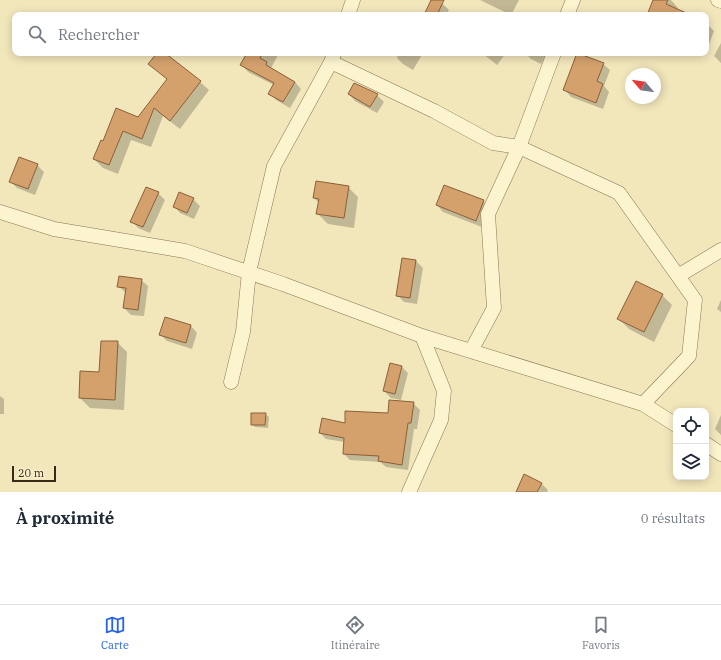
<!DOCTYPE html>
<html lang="fr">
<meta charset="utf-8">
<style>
body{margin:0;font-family:"IBM Plex Serif",serif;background:#f2f2f3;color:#1f2937}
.controls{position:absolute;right:12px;bottom:12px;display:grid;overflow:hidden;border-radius:8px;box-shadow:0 2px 10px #0003}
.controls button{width:36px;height:36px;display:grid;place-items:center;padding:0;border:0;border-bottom:1px solid #e0e1e3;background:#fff;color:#1f2937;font:20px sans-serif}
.compass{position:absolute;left:625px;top:68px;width:36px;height:36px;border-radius:50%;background:#fff;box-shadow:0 2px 10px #0003;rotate:299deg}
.scale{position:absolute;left:12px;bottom:10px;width:44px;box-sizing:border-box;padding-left:4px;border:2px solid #382b1a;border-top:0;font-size:11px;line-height:14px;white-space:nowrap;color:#382b1a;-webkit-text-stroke:3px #f8efcb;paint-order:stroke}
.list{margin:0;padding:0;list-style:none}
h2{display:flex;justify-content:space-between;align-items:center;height:52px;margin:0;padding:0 16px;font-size:17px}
h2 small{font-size:13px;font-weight:400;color:#747a83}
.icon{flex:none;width:22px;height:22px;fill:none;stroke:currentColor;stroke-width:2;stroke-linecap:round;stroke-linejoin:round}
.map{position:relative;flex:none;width:721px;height:492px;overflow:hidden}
.search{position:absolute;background:#fff;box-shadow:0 2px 10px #0003;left:12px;right:12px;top:12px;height:44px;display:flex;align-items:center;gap:10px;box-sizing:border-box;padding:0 14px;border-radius:8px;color:#747a83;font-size:15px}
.sheet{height:112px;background:#fff}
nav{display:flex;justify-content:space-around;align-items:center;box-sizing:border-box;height:56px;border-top:1px solid #e0e1e3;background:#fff;font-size:11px;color:#747a83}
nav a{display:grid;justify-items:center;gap:2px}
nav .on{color:#2563eb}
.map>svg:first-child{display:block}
.shadow{fill:#0003}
.building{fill:#d4a16d;stroke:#8c6037}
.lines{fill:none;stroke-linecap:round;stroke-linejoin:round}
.street-casing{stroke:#8a7654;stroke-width:15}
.street{stroke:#fcf3cf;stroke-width:14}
</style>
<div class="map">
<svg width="721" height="492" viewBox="0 0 721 492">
<rect width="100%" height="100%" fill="#f2e6bb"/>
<!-- shadow -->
<path class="shadow" d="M432,0H435L442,3L449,10L446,15H425Z
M480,0H519L511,15Z
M654,0H671L678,8L677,10L689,15H648Z
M706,23L714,31L708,47L706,46Z
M721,43V63L714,56Z
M158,53H164L200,82L209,90L180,129L163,116L151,147L131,140L118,174L103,168L94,159L104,143L138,118L168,80L150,64Z
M248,53H279L271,68L295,82L301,89L290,108L276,100L270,93L274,85L248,72L242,65Z
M399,53H423L413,70L403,64L397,58Z
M482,53H506L497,65Z
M525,53H547L541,64L531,59Z
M603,64L610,70L604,86L609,92L603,109L571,97L565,90Z
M349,94L377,95L384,102L377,113L355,101Z
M37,165L44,172L35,195L17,188L11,182Z
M348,187L358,197L354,228L328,224L318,214L319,203L314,198Z
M158,193L165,200L150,233L138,228L132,221Z
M193,199L200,206L194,219L180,213L174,206Z
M483,201L490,208L482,227L443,212L437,205Z
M403,259L416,261L423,268L417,304L404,302L397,295Z
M141,280L148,286L144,316L131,315L124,308L126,293L118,286Z
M662,295L672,305L654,342L629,329L619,319Z
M721,300V312L717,309Z
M191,326L197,333L192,349L167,341L160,334Z
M117,342L127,352L124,410L90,408L80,398L100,373Z
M402,367L408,373L401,400L391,398L384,391Z
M0,396L4,399V414H0Z
M413,403L420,410L417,429H414L408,470L386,467L380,462L350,460L344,454L345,442L326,439L320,433L345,424L388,414Z
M265,414L269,417L268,428L255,427L252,424Z
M721,415V435L715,429Z
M541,483L548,490L547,492H517Z"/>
<!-- building -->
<path class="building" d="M431,0H444L437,15H424Z
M653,0H668L666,4L691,15H647Z
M157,53H165L201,81L170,121L154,108L142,139L123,131L109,165L93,159L101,140L103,141L116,108L138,117L167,79L148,64Z
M247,53H263L260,58L267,62L266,65L295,82L283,102L268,94L274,83L240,65Z
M577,53L604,63L597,81L603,84L596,103L563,90Z
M354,83L378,94L370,107L348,94Z
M19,157L38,164L28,189L9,182Z
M316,181L349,186L344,218L316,214L319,199L313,198Z
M444,185L484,200L476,221L436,205Z
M146,187L159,192L143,227L130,222Z
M179,192L194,198L187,213L173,207Z
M402,258L416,260L410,298L396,296Z
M119,276L142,279L138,310L123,308L126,288L117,287Z
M636,281L663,294L644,332L617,319Z
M165,317L191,325L186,343L159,335Z
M101,341H118L115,400L79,398L80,371L99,372Z
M390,363L402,366L395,394L383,391Z
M389,400L414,402L411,423H408L402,465L378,461L379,456L343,454L344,438L319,433L322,418L345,423V411L388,413Z
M251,413H266L265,425H251Z
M524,474L542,483L537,492H516Z"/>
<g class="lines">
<defs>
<path id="street" d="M718,0L721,1
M348,15L353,0
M567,15L573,0
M331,62L434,111L493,143L519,147L619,193L695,300L689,356L643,404
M0,212L54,229L185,251L283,284L422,336L643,404L676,425
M678,276L721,250
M471,351L494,308L488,214L519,147L554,53
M231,382L243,332L249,272L274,166L331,62L334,54
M706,444L721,454
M409,492L441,420L444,391L422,336"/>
</defs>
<!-- street casing -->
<use href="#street" class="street-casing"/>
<!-- street -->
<use href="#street" class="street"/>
</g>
</svg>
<div class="controls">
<button><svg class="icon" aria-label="locate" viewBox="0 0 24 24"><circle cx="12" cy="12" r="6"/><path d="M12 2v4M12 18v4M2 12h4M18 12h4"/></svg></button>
<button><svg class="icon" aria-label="layers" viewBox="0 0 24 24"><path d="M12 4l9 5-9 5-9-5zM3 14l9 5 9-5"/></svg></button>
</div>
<svg class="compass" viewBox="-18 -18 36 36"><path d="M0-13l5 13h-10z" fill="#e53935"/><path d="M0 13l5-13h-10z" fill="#747a83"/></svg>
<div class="scale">20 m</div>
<div class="search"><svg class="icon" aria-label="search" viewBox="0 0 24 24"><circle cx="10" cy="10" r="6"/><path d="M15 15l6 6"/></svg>Rechercher</div>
</div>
<section class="sheet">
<h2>À proximité<small>0 résultats</small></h2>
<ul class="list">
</ul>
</section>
<nav>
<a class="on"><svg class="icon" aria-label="map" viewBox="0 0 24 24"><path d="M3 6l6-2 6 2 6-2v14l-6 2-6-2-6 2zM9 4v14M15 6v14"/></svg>Carte</a>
<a><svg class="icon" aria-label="directions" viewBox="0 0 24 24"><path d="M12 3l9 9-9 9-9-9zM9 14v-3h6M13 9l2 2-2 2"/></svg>Itinéraire</a>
<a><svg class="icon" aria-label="saved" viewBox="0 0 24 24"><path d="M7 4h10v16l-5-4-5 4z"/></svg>Favoris</a>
</nav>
